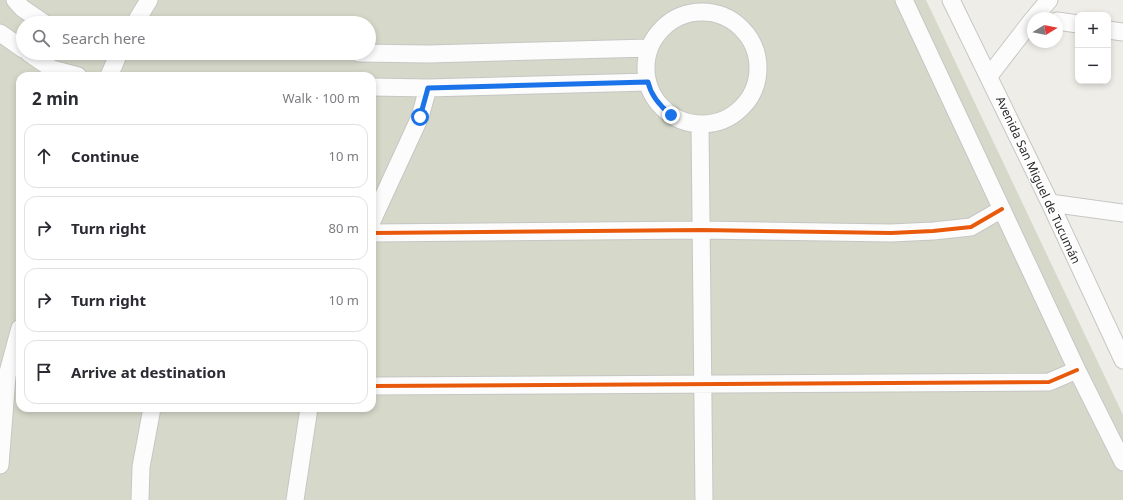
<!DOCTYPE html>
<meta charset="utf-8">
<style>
body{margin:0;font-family:"Noto Sans",sans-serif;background:#f2f2f3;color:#2b2b33}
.controls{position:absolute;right:12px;top:12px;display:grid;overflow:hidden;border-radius:8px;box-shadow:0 2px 6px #0003}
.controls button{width:36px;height:36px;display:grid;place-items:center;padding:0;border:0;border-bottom:1px solid #e1e1e2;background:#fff;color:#2b2b33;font:20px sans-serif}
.compass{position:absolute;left:1027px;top:12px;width:36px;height:36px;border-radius:50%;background:#fff;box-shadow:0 2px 6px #0003;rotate:80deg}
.stop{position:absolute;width:12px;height:12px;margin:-9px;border:3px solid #1a73e8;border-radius:50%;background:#fff}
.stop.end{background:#1a73e8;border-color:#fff;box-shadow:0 1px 4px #0008}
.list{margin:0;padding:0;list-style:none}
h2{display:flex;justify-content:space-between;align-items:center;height:52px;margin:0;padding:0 16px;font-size:17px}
h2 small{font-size:13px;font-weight:400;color:#7c7c81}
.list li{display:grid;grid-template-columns:26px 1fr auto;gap:12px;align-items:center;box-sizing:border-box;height:64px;margin:0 8px 8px;padding:0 8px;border:1px solid #e1e1e2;border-radius:12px}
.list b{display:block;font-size:15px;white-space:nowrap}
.list em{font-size:13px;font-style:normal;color:#7c7c81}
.icon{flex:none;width:22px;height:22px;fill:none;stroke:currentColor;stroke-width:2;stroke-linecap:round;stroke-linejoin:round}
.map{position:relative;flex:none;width:1123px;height:500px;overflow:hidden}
.search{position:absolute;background:#fff;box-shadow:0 2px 6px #0003;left:16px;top:16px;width:360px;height:44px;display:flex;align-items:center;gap:10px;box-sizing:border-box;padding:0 14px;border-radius:22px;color:#7c7c81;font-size:15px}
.panel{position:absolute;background:#fff;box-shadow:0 2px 6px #0003;left:16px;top:72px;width:360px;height:340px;border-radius:12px}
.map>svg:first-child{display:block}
.construction{fill:#d6d8c9;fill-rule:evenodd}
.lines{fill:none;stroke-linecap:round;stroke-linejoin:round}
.minor-casing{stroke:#c6c6c4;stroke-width:19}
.minor{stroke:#fcfcfc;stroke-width:17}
.cycleway-casing{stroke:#fff;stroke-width:6}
.cycleway{stroke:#e8590c;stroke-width:4}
.route{stroke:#1a73e8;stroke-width:5}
.labels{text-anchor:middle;stroke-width:3;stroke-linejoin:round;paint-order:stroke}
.street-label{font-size:12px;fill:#1f1f1f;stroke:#fff}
</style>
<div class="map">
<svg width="1123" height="500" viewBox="0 0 1123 500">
<rect width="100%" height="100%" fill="#eeede8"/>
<!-- construction -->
<path class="construction" d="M0,0H926L1123,415V500H0ZM23,23H369V53H23ZM20,76H372V408H20Z"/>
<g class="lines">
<defs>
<path id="minor" d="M15,0L22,8L44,23
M904,0L1077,370L1123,462
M951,0L1050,203L1123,360
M646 68a56 56 0 1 1 112 0a56 56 0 1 1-112 0Z
M1034,18L1049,0
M1057,21L1078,24
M135,23L149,0
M1108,30L1123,32
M0,33L23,49
M29,53L52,69L78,76
M359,53L428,54L649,48
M109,76L119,53
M989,76L1033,19
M372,87L428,88L648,82
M700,124L704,500
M1050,203L1123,213
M372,221L420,117L428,88
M372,233L701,230L891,233L933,231L971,227L1002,209
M372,386L1049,382L1077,370
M0,465L7,376L20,328
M140,500L141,467L152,408
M295,500L309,408"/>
</defs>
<!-- minor casing -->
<use href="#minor" class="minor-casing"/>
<!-- minor -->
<use href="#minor" class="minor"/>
<defs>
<path id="cycleway" d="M372,233L701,230L891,233L933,231L971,227L1002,209
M372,386L1049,382L1077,370"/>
</defs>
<!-- cycleway casing -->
<use href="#cycleway" class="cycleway-casing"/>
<!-- cycleway -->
<use href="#cycleway" class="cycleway"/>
</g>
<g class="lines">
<!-- route -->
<path class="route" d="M420,117L428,88L648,82C651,96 660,106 671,115"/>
</g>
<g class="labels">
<!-- street labels -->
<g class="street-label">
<text transform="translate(1038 180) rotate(65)" y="4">Avenida San Miguel de Tucumán</text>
</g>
</g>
</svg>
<div class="controls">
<button>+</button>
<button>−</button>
</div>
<svg class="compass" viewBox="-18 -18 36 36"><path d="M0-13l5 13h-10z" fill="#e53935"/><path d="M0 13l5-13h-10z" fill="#7c7c81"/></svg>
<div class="stop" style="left:420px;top:117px"></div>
<div class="stop end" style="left:671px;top:115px"></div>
<div class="search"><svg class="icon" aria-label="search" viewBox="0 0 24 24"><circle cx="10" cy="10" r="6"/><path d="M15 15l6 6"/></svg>Search here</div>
<section class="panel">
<h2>2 min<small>Walk · 100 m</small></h2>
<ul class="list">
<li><svg class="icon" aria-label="ahead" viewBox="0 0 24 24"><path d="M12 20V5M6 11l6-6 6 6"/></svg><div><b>Continue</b></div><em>10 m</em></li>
<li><svg class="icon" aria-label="right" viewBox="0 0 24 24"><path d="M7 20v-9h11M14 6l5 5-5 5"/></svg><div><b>Turn right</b></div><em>80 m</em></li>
<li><svg class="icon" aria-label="right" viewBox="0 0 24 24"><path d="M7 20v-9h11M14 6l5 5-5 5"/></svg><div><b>Turn right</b></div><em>10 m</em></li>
<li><svg class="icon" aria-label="arrive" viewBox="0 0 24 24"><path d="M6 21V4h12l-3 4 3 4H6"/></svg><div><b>Arrive at destination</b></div></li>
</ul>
</section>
</div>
